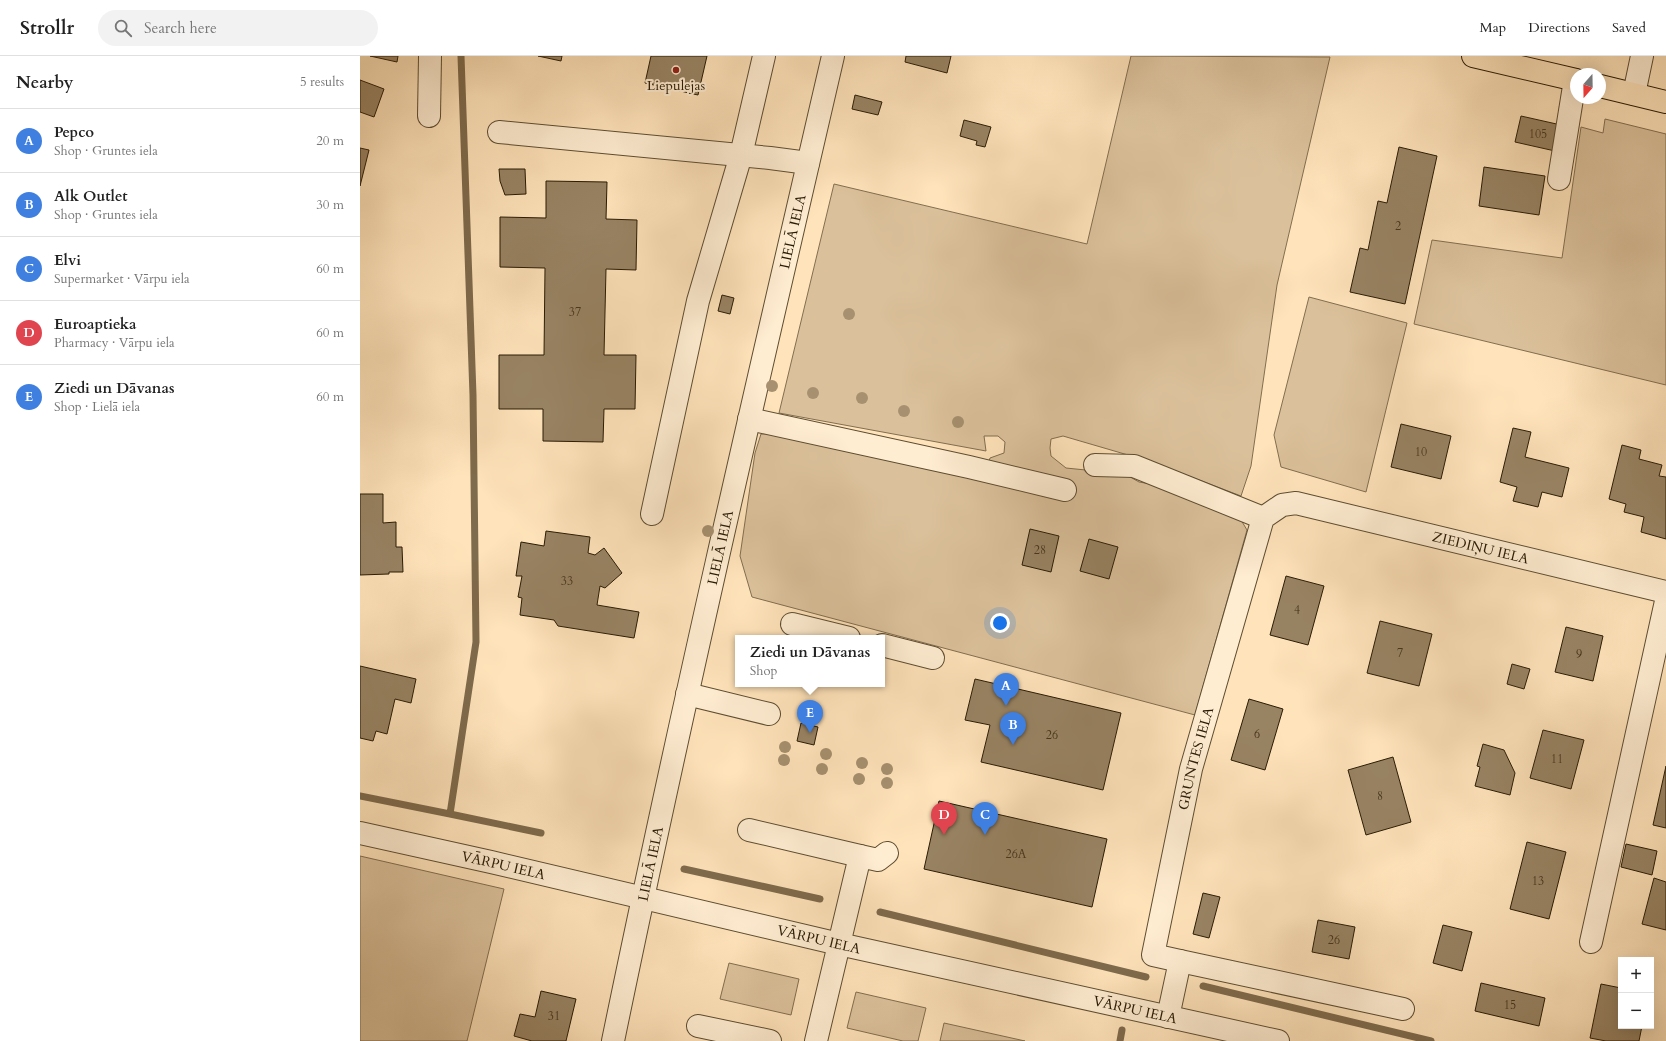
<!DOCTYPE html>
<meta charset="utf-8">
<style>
body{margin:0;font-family:Cardo,serif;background:#f2f2f2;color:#222}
.controls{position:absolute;right:12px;bottom:12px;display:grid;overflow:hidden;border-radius:0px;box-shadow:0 4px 16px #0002}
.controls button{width:36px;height:36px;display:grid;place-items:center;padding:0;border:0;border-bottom:1px solid #e0e0e0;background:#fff;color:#222;font:20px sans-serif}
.compass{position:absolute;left:1210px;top:12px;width:36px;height:36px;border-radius:50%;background:#fff;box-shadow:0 4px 16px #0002;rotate:200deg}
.you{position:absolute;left:640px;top:567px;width:14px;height:14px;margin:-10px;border:3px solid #fff;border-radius:50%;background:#1a73e8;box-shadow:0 0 0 6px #1a73e833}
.badge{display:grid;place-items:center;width:26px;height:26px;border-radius:50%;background:#8f2418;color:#fff;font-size:13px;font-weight:700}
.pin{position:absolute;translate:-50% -33px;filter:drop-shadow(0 1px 2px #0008)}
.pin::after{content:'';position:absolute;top:21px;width:14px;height:12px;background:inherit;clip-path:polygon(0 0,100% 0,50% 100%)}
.popup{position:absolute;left:375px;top:579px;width:150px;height:52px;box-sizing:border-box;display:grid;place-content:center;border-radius:0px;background:#fff;filter:drop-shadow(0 1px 3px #0005);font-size:13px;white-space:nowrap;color:#767676}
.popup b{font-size:15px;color:#222}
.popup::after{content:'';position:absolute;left:50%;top:100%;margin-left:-8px;border:8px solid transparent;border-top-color:#fff}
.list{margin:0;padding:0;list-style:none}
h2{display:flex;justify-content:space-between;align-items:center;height:52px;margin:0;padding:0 16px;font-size:17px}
h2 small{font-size:13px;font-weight:400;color:#767676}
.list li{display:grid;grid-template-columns:26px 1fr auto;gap:12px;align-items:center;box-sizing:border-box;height:64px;padding:0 16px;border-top:1px solid #e0e0e0}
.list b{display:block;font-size:15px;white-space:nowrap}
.list p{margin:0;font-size:13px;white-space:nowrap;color:#767676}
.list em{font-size:13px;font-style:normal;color:#767676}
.icon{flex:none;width:22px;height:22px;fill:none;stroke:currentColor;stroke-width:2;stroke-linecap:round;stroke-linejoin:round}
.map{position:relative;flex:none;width:1306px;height:985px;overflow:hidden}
header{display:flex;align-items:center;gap:24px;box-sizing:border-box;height:56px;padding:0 20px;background:#fff;border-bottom:1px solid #e0e0e0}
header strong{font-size:19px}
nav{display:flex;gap:22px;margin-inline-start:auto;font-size:14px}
.search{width:280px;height:36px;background:#f2f2f2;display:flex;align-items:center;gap:10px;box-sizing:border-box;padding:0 14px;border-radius:22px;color:#767676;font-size:15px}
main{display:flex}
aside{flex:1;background:#fff}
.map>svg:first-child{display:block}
.green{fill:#dbc19b;stroke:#826e50}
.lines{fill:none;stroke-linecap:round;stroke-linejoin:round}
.stream{stroke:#7e6a4c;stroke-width:7}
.building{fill:#988363;stroke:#291b05}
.minor-casing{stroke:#5e4d32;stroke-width:24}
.major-casing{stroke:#291b05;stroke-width:24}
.minor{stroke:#ffedd2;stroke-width:22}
.major{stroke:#ffe3ba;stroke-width:22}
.tree{fill:#a6906f}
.poi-dot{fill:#8f2418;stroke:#ffedd2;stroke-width:1.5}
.labels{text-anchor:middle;stroke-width:4;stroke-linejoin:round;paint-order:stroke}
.number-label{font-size:12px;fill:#45351c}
.poi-label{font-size:14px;fill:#291b05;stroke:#ffedd2}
.street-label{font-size:14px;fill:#291b05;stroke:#ffedd2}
</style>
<header>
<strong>Strollr</strong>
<div class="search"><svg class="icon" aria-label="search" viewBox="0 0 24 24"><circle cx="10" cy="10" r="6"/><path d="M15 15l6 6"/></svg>Search here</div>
<nav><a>Map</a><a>Directions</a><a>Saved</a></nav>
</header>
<main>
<aside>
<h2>Nearby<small>5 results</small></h2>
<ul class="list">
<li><span class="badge" style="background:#3f7fe0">A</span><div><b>Pepco</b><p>Shop · Gruntes iela</p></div><em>20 m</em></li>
<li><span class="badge" style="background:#3f7fe0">B</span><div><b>Alk Outlet</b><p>Shop · Gruntes iela</p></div><em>30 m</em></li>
<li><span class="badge" style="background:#3f7fe0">C</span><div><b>Elvi</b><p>Supermarket · Vārpu iela</p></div><em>60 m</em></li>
<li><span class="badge" style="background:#e0444e">D</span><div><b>Euroaptieka</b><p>Pharmacy · Vārpu iela</p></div><em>60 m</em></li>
<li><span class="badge" style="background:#3f7fe0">E</span><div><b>Ziedi un Dāvanas</b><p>Shop · Lielā iela</p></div><em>60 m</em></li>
</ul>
</aside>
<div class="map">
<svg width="1306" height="985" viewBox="0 0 1306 985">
<rect width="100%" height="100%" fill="#ffe3ba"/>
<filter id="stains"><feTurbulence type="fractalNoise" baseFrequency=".005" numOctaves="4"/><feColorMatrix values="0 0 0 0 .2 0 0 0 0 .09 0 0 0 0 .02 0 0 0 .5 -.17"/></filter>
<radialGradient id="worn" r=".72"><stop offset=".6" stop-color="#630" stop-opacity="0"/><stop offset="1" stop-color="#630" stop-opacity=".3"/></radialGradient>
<!-- green -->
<path class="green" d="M771,0L970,1L917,229L891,410L881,440L792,406L703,380L691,383L690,392L691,400L706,412L765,418L779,426L791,428L881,464L887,474L835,659L392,541L380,500L395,397L401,378L427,377L625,417L630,402L644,397L645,386L638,380H624L626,395L419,357L474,128L727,188Z
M1245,63L1306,78V329L1054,268L1072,184L1202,202L1221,71L1243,77Z
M949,241L1047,267L1006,436L921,411L914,379Z
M0,800L144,833L107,985H0Z
M369,907L439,923L431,959L360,943Z
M496,936L566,952L558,985H543L487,972Z
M584,967L665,985H580Z"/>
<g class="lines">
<!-- stream -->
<path class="stream" d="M101,0L113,339L116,586L90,758L181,777
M0,740L90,758
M324,813L460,843
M520,856L786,921
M843,930L1071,985
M760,985L762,974"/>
</g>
<!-- building -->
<path class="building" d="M10,0H38L37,6Z
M178,0H202L201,5Z
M291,0H347L338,39L285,27Z
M546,0H591L587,17L545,6Z
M0,24L24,33L14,61L0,56Z
M495,39L522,46L518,59L492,53Z
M1161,60L1201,69L1195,95L1155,86Z
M604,64L631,71L625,91L616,89L617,85L600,80Z
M1039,91L1077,100L1045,248L990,236L1000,192L1008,194L1018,145L1027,147Z
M0,92L9,94L0,130Z
M1124,111L1185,120L1179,159L1119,150Z
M139,113H165L166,138L145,139L140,125Z
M186,125L247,126L246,163L277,164L276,214L246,213L244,299H276L275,353H244L243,386L183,385V353H139V299H184L185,212L140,211V161L186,162Z
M362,239L374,242L370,258L358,255Z
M1041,368L1091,380L1081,423L1031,411Z
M1153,372L1171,376L1165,401L1209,412L1202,441L1182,436L1178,451L1153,445L1157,431L1140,426Z
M1262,389L1281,394L1279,403L1302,409L1299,420L1306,421V483L1281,476L1284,461L1264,456L1266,448L1249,443Z
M0,438H23V467L36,466V491H42L43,516H29V518L0,519Z
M670,473L699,480L691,516L662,509Z
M186,475L230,481L228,497L235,499L244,492L262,517L245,532L240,530L237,549L279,556L274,582L198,570L194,564L160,559L162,542L158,541L162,520H156L161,486L184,490Z
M729,483L758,491L749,523L720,515Z
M926,520L964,530L948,589L910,579Z
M1020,565L1072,578L1059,630L1007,617Z
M1206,571L1243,580L1233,625L1195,616Z
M1152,608L1170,613L1164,633L1147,628Z
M0,610L56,623L51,647L35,643L27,678L16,675L13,685L0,682Z
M615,623L761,657L743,734L621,706L630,669L605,664Z
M889,643L923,653L905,714L871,704Z
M441,667L458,671L454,689L437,685Z
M1183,674L1224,684L1211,733L1170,722Z
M1123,688L1144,694L1155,717L1150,739L1115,730L1120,711L1117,710Z
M1033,701L1051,766L1006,779L988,714Z
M1306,710V772L1293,769Z
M579,745L747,783L732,851L564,813Z
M1167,786L1206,796L1189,863L1150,853Z
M1266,788L1297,795L1292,819L1261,811Z
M1294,822L1306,826V874L1282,868Z
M843,837L860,841L849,882L833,878Z
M958,864L995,871L989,903L952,896Z
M1083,869L1112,876L1102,915L1073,907Z
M1121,927L1185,942L1179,970L1115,955Z
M1241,928L1261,932V970H1282L1279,985H1246L1230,982Z
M181,935L216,943L206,985H172L154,980L160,958L175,961Z"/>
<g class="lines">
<defs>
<g id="minor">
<path d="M1274,38L1282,0"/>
<path d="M69,60L70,0"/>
<path d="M139,76L410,102L448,107"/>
<path d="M1199,123L1215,24"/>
<path d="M389,363L609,411L705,434"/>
<path d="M735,409L774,410L903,462"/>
<path d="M292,458L338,245L381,99L404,0"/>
<path d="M432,568L489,582"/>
<path d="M522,589L573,602"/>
<path d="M327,638L409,658"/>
<path d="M389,774L500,800"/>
<path id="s1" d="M0,777L131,806L479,888L918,985"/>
<path d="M1231,886L1306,545"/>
<path d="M820,905L1043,953"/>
<path id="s2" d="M808,961L820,905L793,899L831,713L903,462L922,449L936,447L1306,536"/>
<path d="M338,970L410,985"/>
<path id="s3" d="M253,985C321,655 397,328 473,0"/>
<path d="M456,985L500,800L518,804L527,797"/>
</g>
<path id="major" d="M1113,0L1216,24
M1240,30L1306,46"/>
</defs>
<!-- minor casing -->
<use href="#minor" class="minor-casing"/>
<!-- major casing -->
<use href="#major" class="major-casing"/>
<!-- minor -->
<use href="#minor" class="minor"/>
<!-- major -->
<use href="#major" class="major"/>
</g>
<!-- trees -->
<g class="tree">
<circle cx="489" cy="258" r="6"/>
<circle cx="412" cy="330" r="6"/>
<circle cx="453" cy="337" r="6"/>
<circle cx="502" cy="342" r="6"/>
<circle cx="544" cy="355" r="6"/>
<circle cx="598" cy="366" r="6"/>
<circle cx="348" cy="475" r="6"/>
<circle cx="425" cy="691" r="6"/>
<circle cx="466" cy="698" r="6"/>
<circle cx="424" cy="704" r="6"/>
<circle cx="502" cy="707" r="6"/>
<circle cx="462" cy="713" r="6"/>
<circle cx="527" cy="713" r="6"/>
<circle cx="499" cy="723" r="6"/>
<circle cx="527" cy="727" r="6"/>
</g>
<!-- markers -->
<circle class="poi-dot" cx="316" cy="14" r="4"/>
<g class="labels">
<!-- number labels -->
<g class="number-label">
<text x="1178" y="82">105</text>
<text x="1038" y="174">2</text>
<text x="215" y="260">37</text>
<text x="1061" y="400">10</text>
<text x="680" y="498">28</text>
<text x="207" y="529">33</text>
<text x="937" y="558">4</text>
<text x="1040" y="601">7</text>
<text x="1219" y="602">9</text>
<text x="897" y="682">6</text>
<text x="692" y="683">26</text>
<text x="1197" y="707">11</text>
<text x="1020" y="744">8</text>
<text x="656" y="802">26A</text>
<text x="1178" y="829">13</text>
<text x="974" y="888">26</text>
<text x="1150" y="953">15</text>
<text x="194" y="964">31</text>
</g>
<!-- poi labels -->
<g class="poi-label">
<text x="316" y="34">Liepulejas</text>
</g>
<!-- street labels -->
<g class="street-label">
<text dy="5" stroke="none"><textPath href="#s3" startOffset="829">LIELĀ IELA</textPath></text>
<text dy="5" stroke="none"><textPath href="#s3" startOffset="505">LIELĀ IELA</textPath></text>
<text dy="5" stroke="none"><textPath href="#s2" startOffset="763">ZIEDIŅU IELA</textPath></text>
<text dy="5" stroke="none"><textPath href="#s2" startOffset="286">GRUNTES IELA</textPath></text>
<text dy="5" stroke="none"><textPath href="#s3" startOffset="181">LIELĀ IELA</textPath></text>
<text dy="5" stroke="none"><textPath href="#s1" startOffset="147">VĀRPU IELA</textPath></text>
<text dy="5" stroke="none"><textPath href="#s1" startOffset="471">VĀRPU IELA</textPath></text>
<text dy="5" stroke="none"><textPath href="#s1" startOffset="795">VĀRPU IELA</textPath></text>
</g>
</g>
<rect width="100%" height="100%" filter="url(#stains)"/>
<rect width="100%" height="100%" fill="url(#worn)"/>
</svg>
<div class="controls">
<button>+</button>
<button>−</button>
</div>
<svg class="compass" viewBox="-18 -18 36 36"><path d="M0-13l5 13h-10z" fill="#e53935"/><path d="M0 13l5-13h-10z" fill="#767676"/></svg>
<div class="you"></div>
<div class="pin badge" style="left:646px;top:650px;background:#3f7fe0">A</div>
<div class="pin badge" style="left:653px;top:689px;background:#3f7fe0">B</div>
<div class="pin badge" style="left:625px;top:779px;background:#3f7fe0">C</div>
<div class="pin badge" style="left:584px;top:779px;background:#e0444e">D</div>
<div class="pin badge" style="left:450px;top:677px;background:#3f7fe0">E</div>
<div class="popup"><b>Ziedi un Dāvanas</b>Shop</div>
</div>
</main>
